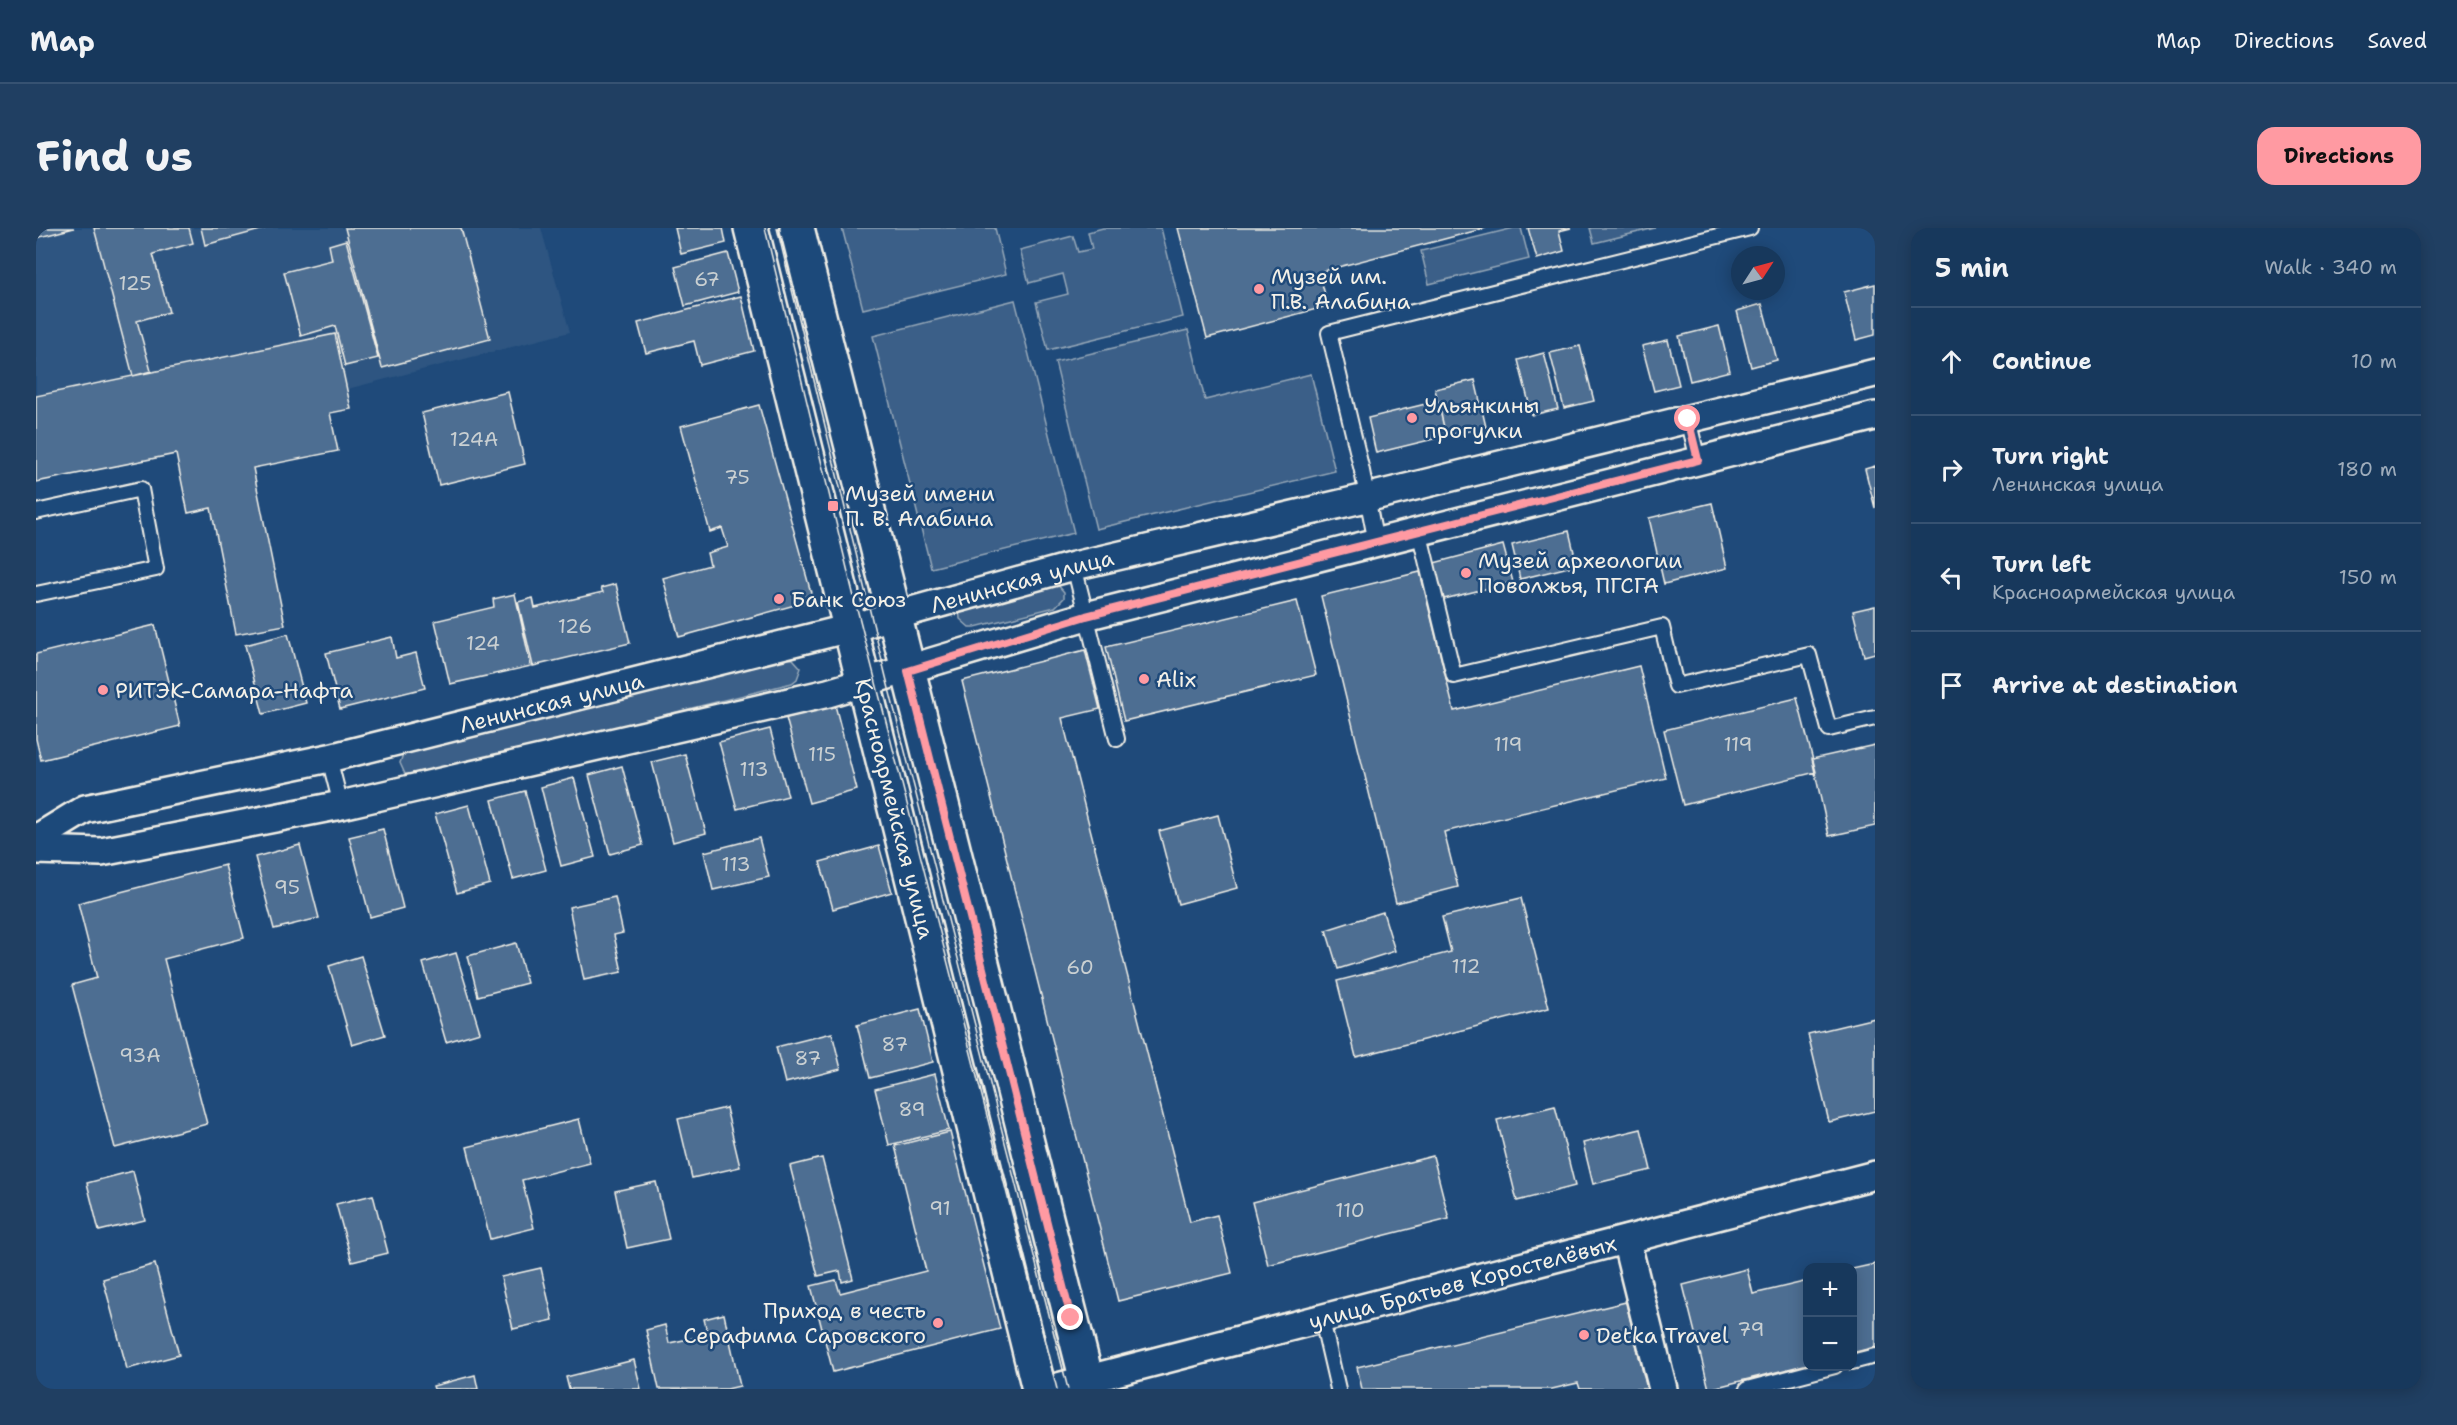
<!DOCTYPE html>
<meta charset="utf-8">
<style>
body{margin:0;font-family:"Shantell Sans",sans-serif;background:#203f62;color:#f1f3f6}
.controls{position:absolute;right:18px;bottom:18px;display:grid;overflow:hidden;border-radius:12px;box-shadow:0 3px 15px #0003}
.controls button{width:54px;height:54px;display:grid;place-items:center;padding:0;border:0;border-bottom:2px solid #365272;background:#17385c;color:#f1f3f6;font:30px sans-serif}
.compass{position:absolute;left:1695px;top:18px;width:54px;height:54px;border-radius:50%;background:#17385c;box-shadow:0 3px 15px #0003;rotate:54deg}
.stop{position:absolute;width:18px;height:18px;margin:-14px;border:4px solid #ff9aa2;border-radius:50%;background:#fff}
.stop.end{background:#ff9aa2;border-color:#fff;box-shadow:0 2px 6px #0008}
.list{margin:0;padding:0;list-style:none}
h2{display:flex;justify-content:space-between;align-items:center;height:78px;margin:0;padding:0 24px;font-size:26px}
h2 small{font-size:20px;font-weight:400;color:#9eacbb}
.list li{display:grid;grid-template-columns:39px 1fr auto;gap:18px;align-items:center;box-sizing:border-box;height:108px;padding:0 24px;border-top:2px solid #365272}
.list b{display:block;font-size:22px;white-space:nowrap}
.list p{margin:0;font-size:20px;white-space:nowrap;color:#9eacbb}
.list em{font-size:20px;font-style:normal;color:#9eacbb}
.icon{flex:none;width:33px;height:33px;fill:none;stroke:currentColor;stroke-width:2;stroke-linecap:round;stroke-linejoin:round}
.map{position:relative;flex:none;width:1839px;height:1161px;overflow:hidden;border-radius:18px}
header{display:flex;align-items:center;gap:36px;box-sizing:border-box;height:84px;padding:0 30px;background:#17385c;border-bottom:2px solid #365272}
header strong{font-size:28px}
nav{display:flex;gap:33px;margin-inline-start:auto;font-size:21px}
.intro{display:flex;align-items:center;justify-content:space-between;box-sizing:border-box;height:144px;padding:0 36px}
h1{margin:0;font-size:42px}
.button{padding:15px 27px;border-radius:18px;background:#ff9aa2;color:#111;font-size:21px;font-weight:700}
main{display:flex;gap:36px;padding:0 36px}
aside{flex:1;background:#17385c;border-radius:18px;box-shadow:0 3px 15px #0003}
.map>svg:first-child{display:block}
.built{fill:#2d5581}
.green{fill:#3a5f88;stroke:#97a8b8;stroke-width:1.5}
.building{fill:#4d6e92;stroke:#f4f1e8;stroke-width:1.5}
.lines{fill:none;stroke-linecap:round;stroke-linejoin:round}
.lane-casing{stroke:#f4f1e8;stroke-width:18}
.street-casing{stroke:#f4f1e8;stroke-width:32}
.secondary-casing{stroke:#f4f1e8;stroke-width:38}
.lane{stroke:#1f4a7a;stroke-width:14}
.street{stroke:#1f4a7a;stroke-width:27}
.secondary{stroke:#1f4a7a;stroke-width:33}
.tram{stroke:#f4f1e8;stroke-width:1.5}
.route{stroke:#ff9aa2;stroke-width:8}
.poi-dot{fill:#ff9aa2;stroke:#1f4a7a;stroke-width:2}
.labels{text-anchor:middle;stroke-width:5;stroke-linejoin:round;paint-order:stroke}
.number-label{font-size:20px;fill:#cad0d2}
.poi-label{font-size:22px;fill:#f4f1e8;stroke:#1f4a7a;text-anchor:start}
.street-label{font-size:22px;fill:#f4f1e8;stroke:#1f4a7a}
</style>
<header>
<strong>Map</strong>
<nav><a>Map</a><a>Directions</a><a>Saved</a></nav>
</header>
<div class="intro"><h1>Find us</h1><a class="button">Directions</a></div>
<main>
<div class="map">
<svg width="1839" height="1161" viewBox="0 0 1839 1161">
<rect width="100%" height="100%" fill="#1f4a7a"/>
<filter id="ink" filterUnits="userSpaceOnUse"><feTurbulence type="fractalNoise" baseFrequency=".0167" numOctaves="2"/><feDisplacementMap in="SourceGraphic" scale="12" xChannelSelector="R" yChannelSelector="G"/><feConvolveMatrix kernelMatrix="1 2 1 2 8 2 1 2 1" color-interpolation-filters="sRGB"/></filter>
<g filter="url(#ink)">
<!-- built -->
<path class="built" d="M0,0H505L534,104L0,241Z"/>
<!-- green -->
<path class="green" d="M806,0H959L970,46L827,81Z
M1067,0H1125L1147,89L1012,122L1000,74L1032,66L1027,46L993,55L984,22L1037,8L1042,24L1056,21L1052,4Z
M1478,0H1485L1493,31L1393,56L1385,23Z
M1554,0H1619L1558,15Z
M979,72L1038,305L895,340L837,108Z
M1152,102L1169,172L1275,146L1299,243L1060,301L1019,134Z
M1020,355L1028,364V370L1019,379L939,399H933L924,391L923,379Z
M751,430L757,431L765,440L761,451L756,455L380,549L369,546L364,535L368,523L374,520Z"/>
<!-- building -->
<path class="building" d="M0,0H38L0,10Z
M58,0H153L157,15L117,26L133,84L101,93L115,143L97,148Z
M165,0H228V1L169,17Z
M309,0H425L454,111L346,140Z
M639,0H687L690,15L645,26Z
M1142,0H1450L1283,44L1292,78L1171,110Z
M1492,0H1535L1523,3L1528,23L1501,31Z
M310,12L342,130L309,138L299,98L265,108L248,44L296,32L293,17Z
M692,25L702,64L649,78L639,39Z
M1839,56V107L1820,112L1808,64Z
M705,68L718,123L664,137L658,113L610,125L602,95Z
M1726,76L1741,132L1715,139L1701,83Z
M1683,98L1694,143L1654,153L1643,108Z
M299,106L315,181L294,185L302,223L217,240L249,397L200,406L175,280L152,285L140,226L0,254V168Z
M1632,112L1643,157L1618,163L1606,118Z
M1544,118L1558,173L1528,180L1514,125Z
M1508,125L1522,181L1496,187L1482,132Z
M1439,152L1450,199L1410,208L1399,161Z
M472,164L489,236L403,257L386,185Z
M1402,173L1410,208L1340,225L1332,190Z
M723,177L777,372L643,409L627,350L674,337L671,325L692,319L686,300L674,304L645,198Z
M1839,238V280L1829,241Z
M1676,275L1691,340L1628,356L1613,290Z
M1533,303L1541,337L1484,351L1476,317Z
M1467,317L1477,354L1408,371L1398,335Z
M1384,344L1418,483L1603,438L1630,550L1408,604L1422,659L1360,675L1285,368Z
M580,356L594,415L497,438L482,374L497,370L499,380L567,364L565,360Z
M479,366L495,438L414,456L399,393L458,379L457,371Z
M1261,373L1280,447L1088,493L1070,419Z
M1839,378V425L1828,428L1817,383Z
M119,397L144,498L5,532L0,511V426Z
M252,406L270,475L227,486L209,417Z
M356,409L360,430L380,425L389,460L304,481L290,425Z
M1049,422L1064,481L1026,490L1154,994L1181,987L1196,1045L1082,1073L926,453Z
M1761,470L1780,544L1647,577L1628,502Z
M799,477L821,562L773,575L750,490Z
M734,501L752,568L701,581L683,514Z
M1839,517V598L1793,608L1776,531Z
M649,526L670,605L637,614L616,534Z
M586,538L607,617L574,626L553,547Z
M538,550L559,629L525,638L505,559Z
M489,563L510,642L477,651L456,572Z
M433,577L454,656L421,665L399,586Z
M1182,587L1201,660L1142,676L1123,603Z
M347,601L367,680L334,689L313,609Z
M723,610L733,649L677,662L668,624Z
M264,617L283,690L238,701L219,629Z
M843,618L856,664L797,681L784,634Z
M189,637L208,710L128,731L171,896L79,920L36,757L61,750L42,675Z
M579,669L587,705L578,707L586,744L548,752L533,679Z
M1485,670L1513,780L1320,829L1301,753L1415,724L1406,689Z
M1347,684L1359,723L1302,741L1290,702Z
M480,715L491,755L442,768L432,728Z
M420,725L444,804L410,814L387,735Z
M325,728L349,807L316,817L293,738Z
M884,781L897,834L834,850L821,797Z
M1839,790V883L1793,894L1772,806Z
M796,805L805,841L749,855L740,819Z
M899,846L913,902L853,917L839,861Z
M1519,878L1539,958L1481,973L1461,892Z
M690,880L704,939L656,950L642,891Z
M543,891L554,935L486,952L498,1000L454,1011L431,919Z
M1605,901L1615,942L1557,956L1547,915Z
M914,904L964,1101L797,1144L775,1058L800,1052L804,1065L890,1043L859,918Z
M1397,928L1413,991L1232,1037L1216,974Z
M786,930L817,1051L806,1054L804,1043L782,1048L754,938Z
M97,943L109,992L63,1003L51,955Z
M620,954L633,1011L591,1020L579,963Z
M337,967L352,1025L316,1034L300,976Z
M119,1036L143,1127L91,1141L67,1051Z
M1839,1036V1119L1816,1125V1041Z
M505,1040L517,1092L477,1101L465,1049Z
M1711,1041L1717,1066L1772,1053V1136L1673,1161L1647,1057Z
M1590,1074L1611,1161H1544L1542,1155L1516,1161H1326L1321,1139Z
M688,1086L704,1158L691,1161H623L610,1102L629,1097L633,1115L672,1107L668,1091Z
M598,1132L605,1161H533L530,1149Z
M439,1147L442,1161H398L397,1158Z"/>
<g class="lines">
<defs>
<path id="lane" d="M1652,191L1662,232
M0,284L105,261L120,341L0,366
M1383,303L1418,448L1626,399L1640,458L1773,427L1793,501L1839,490
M1340,315L1326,243L1293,105L1714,0
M1038,338L1081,511
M293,530L305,577
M1286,1092L1302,1161
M1816,1134L1839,1128
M1711,1161L1799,1138"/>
<g id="street">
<path id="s1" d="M0,611L49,581L293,530L814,400L1038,338L1330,270L1839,145"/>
<path d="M0,622L65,624L305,577L792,465L1050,388L1839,188"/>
<path d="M1590,1012L1627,1161"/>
<path id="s2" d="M1014,1161L1839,947"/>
</g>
<g id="secondary">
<path id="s3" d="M715,0L1003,1161"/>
<path d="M761,0L1053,1161"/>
</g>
</defs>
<!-- lane casing -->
<use href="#lane" class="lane-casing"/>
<!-- street casing -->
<use href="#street" class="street-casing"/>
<!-- secondary casing -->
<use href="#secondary" class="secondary-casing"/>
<!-- lane -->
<use href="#lane" class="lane"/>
<!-- street -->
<use href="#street" class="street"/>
<!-- secondary -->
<use href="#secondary" class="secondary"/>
<!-- tram -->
<path class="tram" d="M729,0L816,361L1021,1161
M741,0L850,449L1032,1161"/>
</g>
</g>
<g class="lines" filter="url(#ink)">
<!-- route -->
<path class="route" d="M1035,1090L872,443L1050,388L1662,232L1652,191"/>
</g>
<!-- markers -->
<g class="poi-dot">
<circle cx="1223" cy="61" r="6"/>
<circle cx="1376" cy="190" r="6"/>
<rect x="791" y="272" width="12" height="12" rx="3"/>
<circle cx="1430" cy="345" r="6"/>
<circle cx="743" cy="371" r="6"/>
<circle cx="1108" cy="451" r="6"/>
<circle cx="67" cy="462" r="6"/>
<circle cx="902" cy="1095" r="6"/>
<circle cx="1548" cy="1107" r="6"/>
</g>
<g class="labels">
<!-- number labels -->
<g class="number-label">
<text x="671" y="58">67</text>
<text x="99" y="62">125</text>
<text x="438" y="218">124А</text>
<text x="701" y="256">75</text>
<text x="539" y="405">126</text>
<text x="447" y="422">124</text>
<text x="1472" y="523">119</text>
<text x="1702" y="523">119</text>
<text x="786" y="533">115</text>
<text x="718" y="548">113</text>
<text x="700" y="643">113</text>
<text x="251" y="666">95</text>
<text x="1430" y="745">112</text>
<text x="1044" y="746">60</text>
<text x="859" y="823">87</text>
<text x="104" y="834">93А</text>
<text x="772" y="837">87</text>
<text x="876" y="888">89</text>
<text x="904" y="987">91</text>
<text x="1314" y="989">110</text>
<text x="1715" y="1108">79</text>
</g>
<!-- poi labels -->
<g class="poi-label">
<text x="1235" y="56">Музей им.<tspan x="1235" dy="25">П.В. Алабина</tspan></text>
<text x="1388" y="185">Ульянкины<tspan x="1388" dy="25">прогулки</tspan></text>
<text x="809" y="273">Музей имени<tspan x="809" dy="25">П. В. Алабина</tspan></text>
<text x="1442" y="340">Музей археологии<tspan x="1442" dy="25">Поволжья, ПГСГА</tspan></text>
<text x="755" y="379">Банк Союз</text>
<text x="1120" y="459">Alix</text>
<text x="79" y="470">РИТЭК-Самара-Нафта</text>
<text x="890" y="1090" text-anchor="end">Приход в честь<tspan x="890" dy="25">Серафима Саровского</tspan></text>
<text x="1560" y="1115">Detka Travel</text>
</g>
<!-- street labels -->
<g class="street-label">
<text dy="8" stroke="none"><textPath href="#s1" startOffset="1022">Ленинская улица</textPath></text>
<text dy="8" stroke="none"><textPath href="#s1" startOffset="536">Ленинская улица</textPath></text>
<text dy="8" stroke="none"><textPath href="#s3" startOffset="598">Красноармейская улица</textPath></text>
<text dy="8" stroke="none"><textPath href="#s2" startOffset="426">улица Братьев Коростелёвых</textPath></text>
</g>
</g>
</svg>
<div class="controls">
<button>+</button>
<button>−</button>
</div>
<svg class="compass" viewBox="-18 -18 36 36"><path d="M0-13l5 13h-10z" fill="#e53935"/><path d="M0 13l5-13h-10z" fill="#9eacbb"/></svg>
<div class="stop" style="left:1652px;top:191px"></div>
<div class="stop end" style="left:1035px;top:1090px"></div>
</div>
<aside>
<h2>5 min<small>Walk · 340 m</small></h2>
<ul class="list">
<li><svg class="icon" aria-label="ahead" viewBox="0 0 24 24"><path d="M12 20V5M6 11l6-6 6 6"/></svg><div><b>Continue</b></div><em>10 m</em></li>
<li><svg class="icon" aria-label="right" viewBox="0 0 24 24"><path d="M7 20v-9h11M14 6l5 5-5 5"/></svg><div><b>Turn right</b><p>Ленинская улица</p></div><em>180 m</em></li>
<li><svg class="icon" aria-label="left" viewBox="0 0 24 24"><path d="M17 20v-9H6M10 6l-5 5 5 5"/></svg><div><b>Turn left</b><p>Красноармейская улица</p></div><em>150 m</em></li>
<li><svg class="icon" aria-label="arrive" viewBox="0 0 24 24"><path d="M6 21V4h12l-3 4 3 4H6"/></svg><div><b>Arrive at destination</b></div></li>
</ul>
</aside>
</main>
